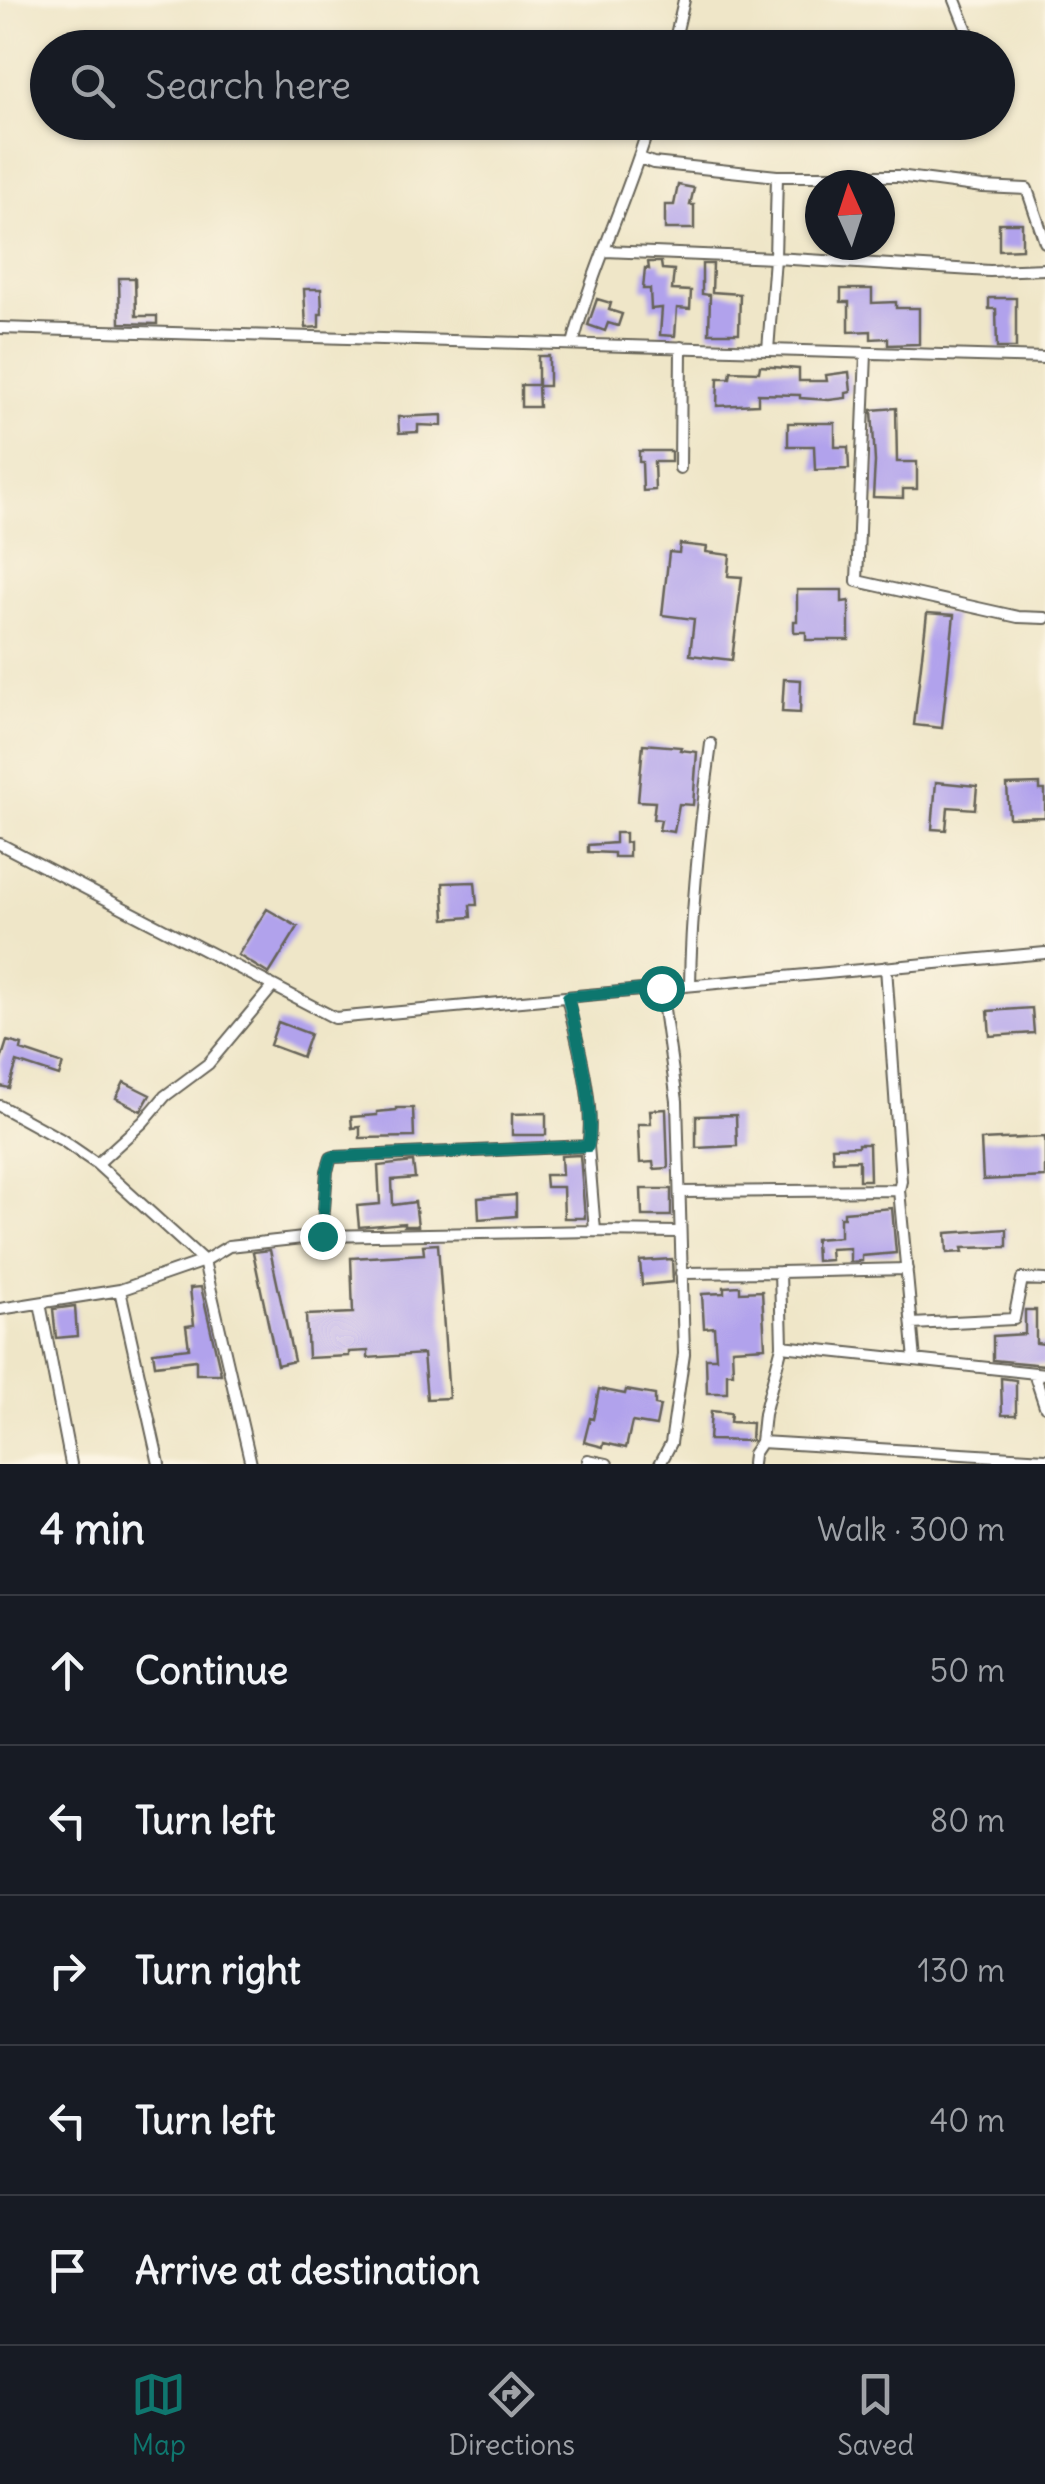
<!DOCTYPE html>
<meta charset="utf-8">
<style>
body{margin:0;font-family:Delius,sans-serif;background:#242831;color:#f1f3f6}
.compass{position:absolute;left:805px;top:170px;width:90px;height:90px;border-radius:50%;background:#171b24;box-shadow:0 2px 8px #0004;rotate:357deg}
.stop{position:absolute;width:30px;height:30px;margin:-22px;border:8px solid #0f766e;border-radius:50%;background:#fff}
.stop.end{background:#0f766e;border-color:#fff;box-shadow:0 2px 10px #0008}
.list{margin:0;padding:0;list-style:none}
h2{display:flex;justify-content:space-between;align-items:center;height:130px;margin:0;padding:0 40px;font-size:42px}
h2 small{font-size:32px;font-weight:400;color:#9ea1a6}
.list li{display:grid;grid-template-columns:65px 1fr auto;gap:30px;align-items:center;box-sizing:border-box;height:150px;padding:0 40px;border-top:2px solid #363941}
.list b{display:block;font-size:38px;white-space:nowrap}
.list em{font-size:32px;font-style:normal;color:#9ea1a6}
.icon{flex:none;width:55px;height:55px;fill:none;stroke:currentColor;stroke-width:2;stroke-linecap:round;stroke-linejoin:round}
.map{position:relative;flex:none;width:1045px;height:1464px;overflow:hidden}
.search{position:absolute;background:#171b24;box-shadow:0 2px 8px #0004;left:30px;right:30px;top:30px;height:110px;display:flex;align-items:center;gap:25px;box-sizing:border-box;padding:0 35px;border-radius:55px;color:#9ea1a6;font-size:38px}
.sheet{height:880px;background:#171b24}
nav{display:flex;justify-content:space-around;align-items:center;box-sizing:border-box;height:140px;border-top:2px solid #363941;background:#171b24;font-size:28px;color:#9ea1a6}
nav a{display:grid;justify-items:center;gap:5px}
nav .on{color:#0f766e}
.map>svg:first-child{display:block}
.building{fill:#b1a2ec}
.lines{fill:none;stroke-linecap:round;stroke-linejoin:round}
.minor-casing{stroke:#666358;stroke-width:14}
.minor{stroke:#fff;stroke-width:10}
.route{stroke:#0f766e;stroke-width:12}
</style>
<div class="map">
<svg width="1045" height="1464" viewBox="0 0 1045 1464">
<rect width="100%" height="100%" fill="#fcf5e5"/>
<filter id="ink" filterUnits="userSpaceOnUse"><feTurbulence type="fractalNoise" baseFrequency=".01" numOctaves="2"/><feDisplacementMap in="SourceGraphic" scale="20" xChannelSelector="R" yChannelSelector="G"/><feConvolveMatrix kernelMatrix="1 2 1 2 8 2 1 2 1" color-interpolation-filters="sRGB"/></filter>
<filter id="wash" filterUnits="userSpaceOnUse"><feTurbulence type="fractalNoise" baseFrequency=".0048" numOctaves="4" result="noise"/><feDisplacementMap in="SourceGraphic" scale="40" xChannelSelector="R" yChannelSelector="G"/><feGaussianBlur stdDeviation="2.25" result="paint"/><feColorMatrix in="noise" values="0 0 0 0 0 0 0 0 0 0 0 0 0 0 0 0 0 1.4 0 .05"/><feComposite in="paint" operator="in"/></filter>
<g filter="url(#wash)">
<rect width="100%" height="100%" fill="#efe6c8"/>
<g id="blocks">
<!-- building -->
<path class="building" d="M678,185L694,188L690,205H694V229H665V205H674Z
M999,223H1022V249L999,250Z
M648,262H661L662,269L674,270L672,290L691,291L690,309L677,308L675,336L660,335L662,308L651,309L650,289H643L645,268L649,269Z
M702,264H713L712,292L740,294L739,333H709L710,295L702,294Z
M119,278H135L136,316H157V324L120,323Z
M304,289H321L322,314H319V327L306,328Z
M841,289H872V303L896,302V308H919V344L888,345V338L871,339V331L849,332V302H841Z
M989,298H1016V348H997L996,309H989Z
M597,299L611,303L609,310L622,314L618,326L608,323L605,331L588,325Z
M538,356H549V386H538L539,407H521V385H538Z
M760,366L799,369V381H827L826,375L849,372L851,392L846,393V398L829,400L800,398V395L758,394V404L717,406L718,378H730L731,371L759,372Z
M896,408L897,462H917V489H903V498L873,497L875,462L872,410Z
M442,415V426L418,425V432L399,433L398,417Z
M788,423H835V447H848L849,469L815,470L814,446H788Z
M639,451H671V462H654L655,490L643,491L642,462H639Z
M680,544L707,547L706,552L730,555L728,576L742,577L732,660L690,655L694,619L662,615L669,552L679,553Z
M797,590H842V602L849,601V640H806V632H794V621H797Z
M927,613L954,615L942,728L914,725Z
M784,679L801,680L800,713L782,712Z
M643,744L681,747L680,750L697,752L693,805L679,804L674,832L659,830L661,820L653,819L655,802L638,801Z
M936,782L977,786L975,809L948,807L946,830L932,829Z
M1040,784V790H1045V817L1009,818L1007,785Z
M615,833H625V843L629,842V857H614V853L588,852V845L615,843Z
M475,882L477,905H470L471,917L445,919L443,883Z
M267,909L298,927L269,974L238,955Z
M1032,1008L1034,1033L990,1036L988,1011Z
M278,1022L310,1034L302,1057L270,1045Z
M7,1041L22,1045L21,1050L63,1064L59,1076L17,1062L9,1088L0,1086V1063Z
M124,1082L150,1095L141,1111L116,1098Z
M396,1108H413L414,1137L360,1138V1127L352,1128L351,1117L377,1115V1112L396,1110Z
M666,1109L668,1168L654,1169L653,1162L640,1163L638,1124H651L650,1110Z
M546,1113V1135H512V1114Z
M736,1115L737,1146L696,1148V1116Z
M1045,1137V1177L983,1180L981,1140Z
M858,1144H869L870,1180H859V1160L833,1161L832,1147L858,1146Z
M580,1155L585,1218H564L563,1187H546L545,1175H562L561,1156Z
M413,1162L415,1178L392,1180L393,1205L415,1202L418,1226H404V1223L359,1227L357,1206L380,1204L378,1166Z
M641,1189H671V1216H642Z
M516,1195V1216L479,1219L478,1198Z
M892,1208L896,1253L862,1256V1261L850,1262V1248L830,1249L831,1260L816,1261L815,1239L840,1237V1217H844V1212Z
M1007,1229V1247L962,1248L963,1252L947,1253L946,1233Z
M438,1244L449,1398L427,1399L423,1354L368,1358V1351L349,1352V1356L308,1358L306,1315L353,1313L351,1258L424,1254L423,1245Z
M270,1250L294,1361L277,1365L253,1252Z
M672,1259L673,1282L642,1285L640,1261Z
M740,1286V1292L762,1291L765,1347L732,1349L733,1373H727V1393H707L706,1358H716L714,1327L704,1328L702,1294L724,1293V1287Z
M201,1287L221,1374H196V1360L155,1365L153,1352L189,1348L186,1326L194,1325L190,1288Z
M75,1306L77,1336L56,1338L53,1309Z
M1025,1310H1036V1343L1045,1344V1365L993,1360V1336L1025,1334Z
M1001,1378L1016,1380V1415H1002Z
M599,1389L625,1394L626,1390L655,1395V1405L660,1406L656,1426L632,1422L626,1448L604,1443L603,1447L584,1442L590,1418L593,1419Z
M711,1411L731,1413L730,1422L752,1423L751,1441L709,1440Z"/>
</g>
</g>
<g filter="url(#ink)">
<use href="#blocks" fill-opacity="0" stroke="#666358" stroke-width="2.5"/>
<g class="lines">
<defs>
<path id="minor" d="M955,0L974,48
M673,48L684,0
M640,158L653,163L777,176H898L983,187L1027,189L1045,242
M605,251L775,258L990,271L1045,269
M0,328L1045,358
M573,344C592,268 628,198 650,122
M768,350L775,258L777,176
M866,353L857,581L1018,617L1045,618
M680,468L681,347
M0,844L335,1018L1045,953
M886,967L901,1181L899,1190L915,1360
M690,985C691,905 700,825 711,744
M567,997C576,1037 596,1106 588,1146L595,1231
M0,1106L62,1140L97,1164L204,1261L251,1464
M97,1164L143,1122L165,1096L208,1064L273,986
M680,1192L899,1190
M322,1236L327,1171L331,1158L334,1157L588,1146
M681,1273L780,1272
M120,1290L204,1261L229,1246L322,1236L595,1231L679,1232
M40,1303L71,1464
M0,1309L120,1290L159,1464
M912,1324L1014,1319L1022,1279L1045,1280
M782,1346L1045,1374
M1034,1373L1045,1406
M761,1442L1045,1459
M588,1460L607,1464
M660,1464L671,1443L684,1354L677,1101L661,988
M752,1464L753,1454L761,1442L764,1414L782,1346L780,1272L907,1269"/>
</defs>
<!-- minor casing -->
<use href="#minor" class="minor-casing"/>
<!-- minor -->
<use href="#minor" class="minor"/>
</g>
</g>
<g class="lines" filter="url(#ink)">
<!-- route -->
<path class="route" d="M322,1236L327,1171L331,1158L334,1157L588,1146C596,1107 576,1037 568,997L661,988"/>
</g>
</svg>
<svg class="compass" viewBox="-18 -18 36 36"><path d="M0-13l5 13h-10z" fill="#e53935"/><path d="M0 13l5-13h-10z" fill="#9ea1a6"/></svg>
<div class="stop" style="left:661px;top:988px"></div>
<div class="stop end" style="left:322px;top:1236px"></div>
<div class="search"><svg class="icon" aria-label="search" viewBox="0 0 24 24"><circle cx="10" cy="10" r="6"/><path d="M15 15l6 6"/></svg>Search here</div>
</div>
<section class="sheet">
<h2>4 min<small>Walk · 300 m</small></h2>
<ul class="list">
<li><svg class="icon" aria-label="ahead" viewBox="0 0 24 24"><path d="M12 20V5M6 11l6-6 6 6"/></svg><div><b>Continue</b></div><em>50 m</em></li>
<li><svg class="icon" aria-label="left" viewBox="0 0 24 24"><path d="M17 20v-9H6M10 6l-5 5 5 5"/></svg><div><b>Turn left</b></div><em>80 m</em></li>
<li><svg class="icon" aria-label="right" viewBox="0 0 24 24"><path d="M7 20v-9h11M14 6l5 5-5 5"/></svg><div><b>Turn right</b></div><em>130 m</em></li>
<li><svg class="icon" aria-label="left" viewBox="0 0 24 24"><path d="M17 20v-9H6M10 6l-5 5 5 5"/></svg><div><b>Turn left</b></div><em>40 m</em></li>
<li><svg class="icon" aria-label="arrive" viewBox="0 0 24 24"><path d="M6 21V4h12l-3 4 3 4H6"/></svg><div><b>Arrive at destination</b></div></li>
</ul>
</section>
<nav>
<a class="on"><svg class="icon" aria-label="map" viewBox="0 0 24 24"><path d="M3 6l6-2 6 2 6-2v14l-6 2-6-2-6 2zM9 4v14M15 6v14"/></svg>Map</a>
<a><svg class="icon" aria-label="directions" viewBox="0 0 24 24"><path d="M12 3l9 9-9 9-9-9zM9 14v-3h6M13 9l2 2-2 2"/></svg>Directions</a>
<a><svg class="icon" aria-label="saved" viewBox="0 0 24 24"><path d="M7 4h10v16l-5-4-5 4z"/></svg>Saved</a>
</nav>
